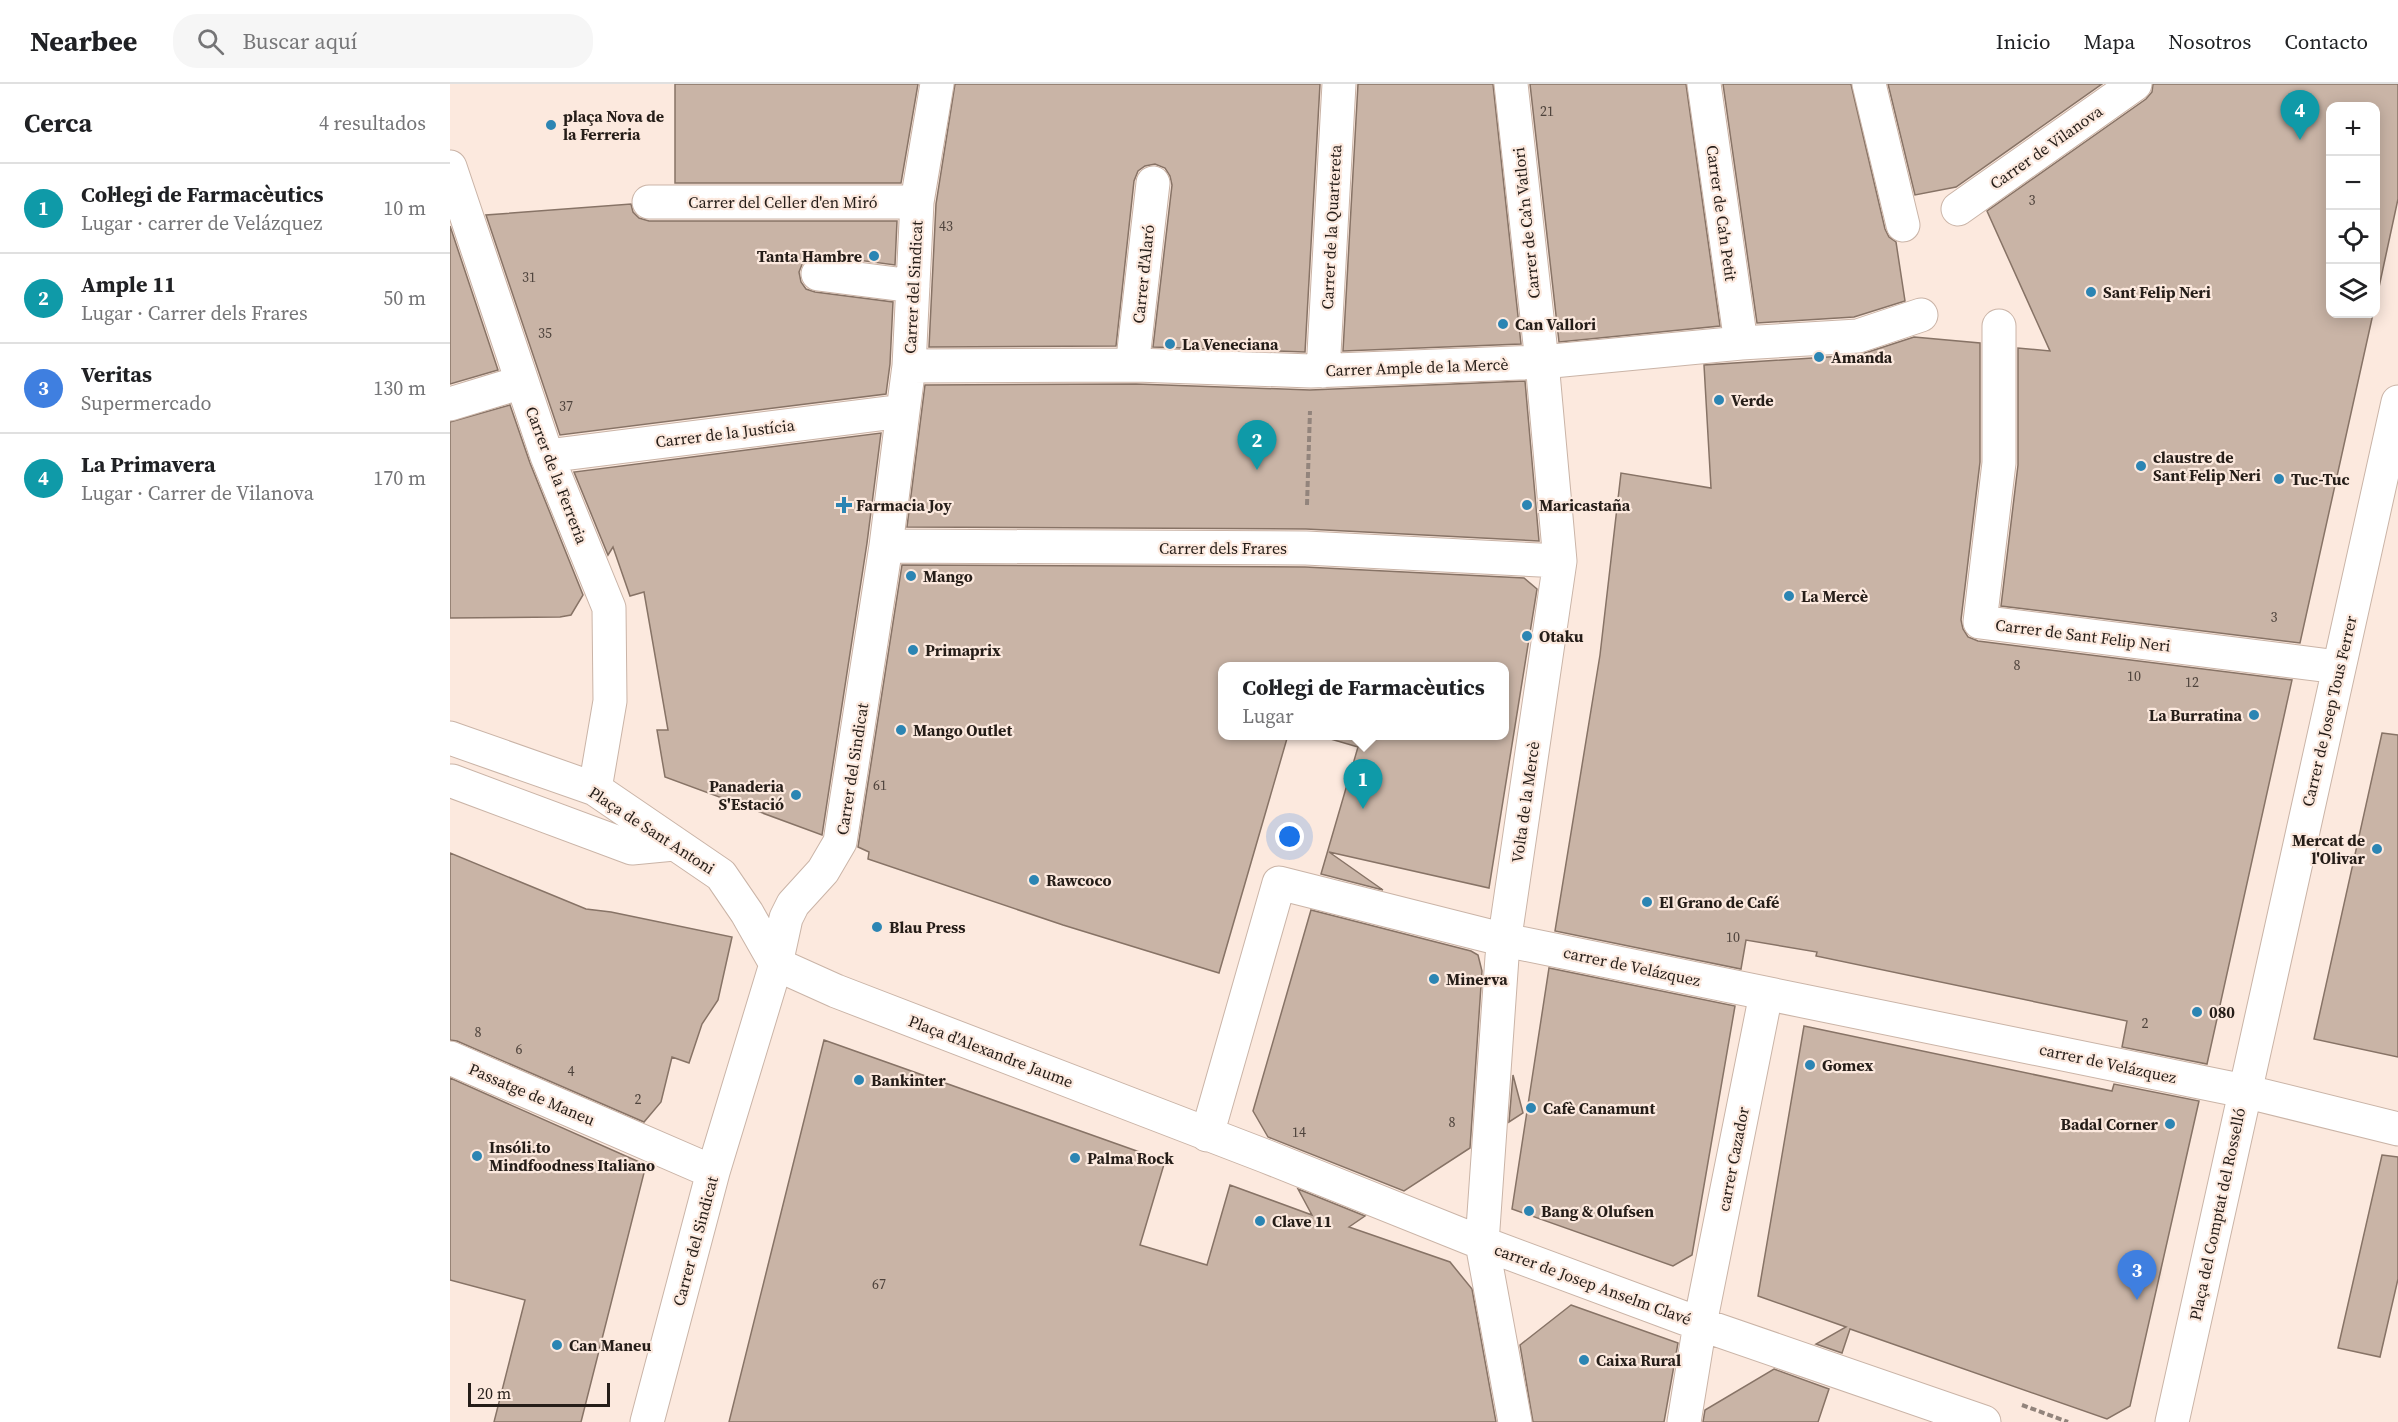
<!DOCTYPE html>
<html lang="es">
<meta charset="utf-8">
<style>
body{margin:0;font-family:"Source Serif 4",serif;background:#f6f6f6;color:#202124}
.controls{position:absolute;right:18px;top:18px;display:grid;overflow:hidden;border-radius:12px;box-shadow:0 3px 15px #0003}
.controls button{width:54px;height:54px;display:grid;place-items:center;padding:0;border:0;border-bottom:2px solid #e0e0e0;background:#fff;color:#202124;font:30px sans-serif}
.scale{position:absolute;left:18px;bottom:15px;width:142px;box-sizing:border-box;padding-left:6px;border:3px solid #251d18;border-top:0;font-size:16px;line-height:21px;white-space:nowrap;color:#251d18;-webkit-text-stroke:4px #fce9de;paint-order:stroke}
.you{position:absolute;left:840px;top:753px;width:21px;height:21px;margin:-15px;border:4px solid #fff;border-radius:50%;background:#1a73e8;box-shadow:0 0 0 9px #1a73e833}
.badge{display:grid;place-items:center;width:39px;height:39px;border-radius:50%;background:#2c85b3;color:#fff;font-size:20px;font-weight:700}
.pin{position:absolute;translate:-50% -50px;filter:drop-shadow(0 2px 3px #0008)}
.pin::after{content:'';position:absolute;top:32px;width:21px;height:18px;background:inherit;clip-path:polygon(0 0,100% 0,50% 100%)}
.popup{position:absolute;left:768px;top:578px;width:291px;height:78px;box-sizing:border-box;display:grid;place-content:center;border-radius:12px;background:#fff;filter:drop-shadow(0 2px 4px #0005);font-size:20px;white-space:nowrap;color:#757577}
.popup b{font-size:22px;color:#202124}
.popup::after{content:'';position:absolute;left:50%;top:100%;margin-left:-12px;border:12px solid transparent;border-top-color:#fff}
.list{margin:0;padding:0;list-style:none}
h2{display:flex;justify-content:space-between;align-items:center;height:78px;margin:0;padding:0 24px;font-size:26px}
h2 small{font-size:20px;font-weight:400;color:#757577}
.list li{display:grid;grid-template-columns:39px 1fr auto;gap:18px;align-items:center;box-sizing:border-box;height:90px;padding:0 24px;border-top:2px solid #e0e0e0}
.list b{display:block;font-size:22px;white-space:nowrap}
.list p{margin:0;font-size:20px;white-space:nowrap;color:#757577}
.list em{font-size:20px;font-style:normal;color:#757577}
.icon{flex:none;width:33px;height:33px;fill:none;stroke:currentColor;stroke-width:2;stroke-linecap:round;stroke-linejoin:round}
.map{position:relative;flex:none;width:1948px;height:1338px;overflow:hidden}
header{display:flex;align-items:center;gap:36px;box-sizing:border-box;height:84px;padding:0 30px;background:#fff;border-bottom:2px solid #e0e0e0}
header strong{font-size:28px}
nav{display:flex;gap:33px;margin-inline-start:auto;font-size:21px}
.search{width:420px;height:54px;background:#f6f6f6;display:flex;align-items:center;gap:15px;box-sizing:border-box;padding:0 21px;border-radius:24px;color:#757577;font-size:22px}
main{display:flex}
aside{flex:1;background:#fff}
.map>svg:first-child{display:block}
.building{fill:#c9b4a6;stroke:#877366;stroke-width:1.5}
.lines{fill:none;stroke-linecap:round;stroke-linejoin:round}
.minor-casing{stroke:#cab4a7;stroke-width:35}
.path{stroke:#92847c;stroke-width:4;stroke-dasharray:6 3;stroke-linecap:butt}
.minor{stroke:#fff;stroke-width:33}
.poi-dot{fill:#2c85b3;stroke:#fce9de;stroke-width:2}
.labels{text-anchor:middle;stroke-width:4.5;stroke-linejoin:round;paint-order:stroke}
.number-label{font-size:14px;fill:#4e433c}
.poi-label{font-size:16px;font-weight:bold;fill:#251d18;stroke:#fce9de;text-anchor:start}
.street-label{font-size:16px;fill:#251d18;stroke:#fce9de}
</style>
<header>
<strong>Nearbee</strong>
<div class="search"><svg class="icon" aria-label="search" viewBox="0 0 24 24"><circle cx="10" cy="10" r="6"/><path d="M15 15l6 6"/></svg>Buscar aquí</div>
<nav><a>Inicio</a><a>Mapa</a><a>Nosotros</a><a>Contacto</a></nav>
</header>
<main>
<aside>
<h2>Cerca<small>4 resultados</small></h2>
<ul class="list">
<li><span class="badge" style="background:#0f9aa8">1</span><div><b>Col·legi de Farmacèutics</b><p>Lugar · carrer de Velázquez</p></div><em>10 m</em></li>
<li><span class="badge" style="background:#0f9aa8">2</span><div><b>Ample 11</b><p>Lugar · Carrer dels Frares</p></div><em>50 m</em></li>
<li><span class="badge" style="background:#3f7fe0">3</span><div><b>Veritas</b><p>Supermercado</p></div><em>130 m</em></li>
<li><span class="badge" style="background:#0f9aa8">4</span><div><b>La Primavera</b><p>Lugar · Carrer de Vilanova</p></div><em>170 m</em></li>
</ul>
</aside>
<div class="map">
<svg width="1948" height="1338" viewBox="0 0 1948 1338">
<rect width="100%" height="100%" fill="#fce9de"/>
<!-- building -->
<path class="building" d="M225,0H468L451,99H225Z
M505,0H870L855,268L703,263L722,101L720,92L715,84L705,80L695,82L688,87L684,97L666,262L479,263L486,120Z
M908,0H1043L1071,260L893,267Z
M1080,0H1236L1270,242L1109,258Z
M1273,0H1401L1435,145L1439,153L1446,158L1455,217L1404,233L1307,239Z
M1438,0H1652L1506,103L1465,111Z
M1703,0H1948V115L1926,217V22H1881V230H1923L1850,559L1551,522L1568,381V264L1600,267L1537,127L1696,15L1702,8Z
M181,120L183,128L189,134L199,137H447L445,181L370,171L360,173L353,178L349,188L351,198L356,205L365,208L443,218L440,280L436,310L110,351L36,131Z
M0,142L48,286L0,300Z
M1464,253L1530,259V378L1511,536L1513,545L1518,553L1528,557L1842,596L1757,980L1672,963L1677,937L1366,872L1367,868L1296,856L1291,885L1105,847L1150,571L1171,389L1261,404L1254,281L1409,271Z
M1075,297L1089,457L856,445L457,443L475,301L686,300L860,306Z
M60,321L80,379L133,511L121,531L110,533L0,534V338Z
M431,349L417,459L372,751L215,693L207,646H218L194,508L180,512L163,463L158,471L124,388Z
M452,481L855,483L1074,494L1087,505L1039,804L879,768L933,806L871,790L908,663L867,651H1054V582H772V651H838L769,889L613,841L418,775L419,768L408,763Z
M1932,649L1948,651V973L1864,955Z
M0,769L136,825L161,828L282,853L268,916L252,940L239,979L222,973L211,1018L194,1038L7,957L0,956Z
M861,826L1021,867L1028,871L1032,887L1020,1064L954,1107L818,1053L803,1027Z
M1099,884L1285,922L1242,1171L1223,1182L1062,1125Z
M1354,942L1662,1007L1664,1000L1749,1017L1680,1322L1657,1335L1400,1245L1392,1269L1366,1260L1396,1243L1308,1212Z
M374,956L715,1077L690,1161L757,1181L780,1101L862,1131L848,1105L915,1132L899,1143L1000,1178L1022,1205L1046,1338H279Z
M1063,991L1073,1029L1059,1038Z
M0,994L196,1081L131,1338H44L75,1216L0,1196Z
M1932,1071L1948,1073V1195L1930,1273L1888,1264Z
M1121,1221L1228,1259L1214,1338H1083L1070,1261Z
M1324,1285L1379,1305L1368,1338H1253L1255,1326Z"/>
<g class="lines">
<defs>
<path id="minor" d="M1061,0L1092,278L1110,477L1052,873L1032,1159L1065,1338
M1254,0L1291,259
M1419,0L1453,141
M0,83L97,372L159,524L160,617L145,705
M199,118H467
M1508,125L1685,0
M368,190L463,202
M1549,242V379L1530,538L1888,583
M686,281L684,266L703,99
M459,282L686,281L861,287L1092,278L1291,259L1408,252L1471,231
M873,287L889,0
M0,320L72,298
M97,372L453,327
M436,462L856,464L1110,477
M0,654L145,705L271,791L297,829L326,880
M2,697L182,764L224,760
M326,880L386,907L815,1072L1032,1159L1250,1240L1534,1338
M0,974L263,1088
M757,1051L829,799L1055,856L1794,1007L1948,1045
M197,1338L263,1088L326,880L336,834L343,820L373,787L390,758L436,462L453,327L459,282L467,118L487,0
M1234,1338L1250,1240L1316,910
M1722,1338L1948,318"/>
</defs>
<!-- minor casing -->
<use href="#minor" class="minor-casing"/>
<!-- path -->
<path class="path" d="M857,421L860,327
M1572,1321L1618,1338"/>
<!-- minor -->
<use href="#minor" class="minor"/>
</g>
<!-- markers -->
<g class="poi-dot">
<circle cx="101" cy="41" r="6"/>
<circle cx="424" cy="172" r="6"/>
<circle cx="1641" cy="208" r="6"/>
<circle cx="1053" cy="240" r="6"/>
<circle cx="720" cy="260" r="6"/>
<circle cx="1369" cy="273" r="6"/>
<circle cx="1269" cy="316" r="6"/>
<circle cx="1691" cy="382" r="6"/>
<circle cx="1829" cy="395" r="6"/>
<path d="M391 412h6v6h6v6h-6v6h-6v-6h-6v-6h6z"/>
<circle cx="1077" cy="421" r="6"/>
<circle cx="461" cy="492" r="6"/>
<circle cx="1339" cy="512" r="6"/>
<circle cx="1077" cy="552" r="6"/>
<circle cx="463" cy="566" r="6"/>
<circle cx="1804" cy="631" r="6"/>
<circle cx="451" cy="646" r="6"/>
<circle cx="346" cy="711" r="6"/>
<circle cx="1927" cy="765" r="6"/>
<circle cx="584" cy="796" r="6"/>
<circle cx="1197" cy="818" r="6"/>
<circle cx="427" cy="843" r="6"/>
<circle cx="984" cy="895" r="6"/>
<circle cx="1747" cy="928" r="6"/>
<circle cx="1360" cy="981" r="6"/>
<circle cx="409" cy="996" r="6"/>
<circle cx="1081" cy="1024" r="6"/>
<circle cx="1720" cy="1040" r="6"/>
<circle cx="27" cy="1072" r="6"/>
<circle cx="625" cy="1074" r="6"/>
<circle cx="1079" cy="1127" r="6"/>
<circle cx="810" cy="1137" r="6"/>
<circle cx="107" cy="1261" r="6"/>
<circle cx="1134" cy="1276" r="6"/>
</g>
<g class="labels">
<!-- number labels -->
<g class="number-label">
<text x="1097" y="32">21</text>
<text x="1582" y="121">3</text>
<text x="496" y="147">43</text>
<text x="79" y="198">31</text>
<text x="95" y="254">35</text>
<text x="116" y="327">37</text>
<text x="1824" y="538">3</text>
<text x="1567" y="586">8</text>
<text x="1684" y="597">10</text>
<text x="1742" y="603">12</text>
<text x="430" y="706">61</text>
<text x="1283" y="858">10</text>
<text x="1695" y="944">2</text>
<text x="28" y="953">8</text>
<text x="69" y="970">6</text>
<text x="121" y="992">4</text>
<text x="188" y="1020">2</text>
<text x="1002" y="1043">8</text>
<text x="849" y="1053">14</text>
<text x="429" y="1205">67</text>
</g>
<!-- poi labels -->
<g class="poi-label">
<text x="113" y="38">plaça Nova de<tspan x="113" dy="18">la Ferreria</tspan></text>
<text x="412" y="178" text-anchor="end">Tanta Hambre</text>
<text x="1653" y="214">Sant Felip Neri</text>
<text x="1065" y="246">Can Vallori</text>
<text x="732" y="266">La Veneciana</text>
<text x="1381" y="279">Amanda</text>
<text x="1281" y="322">Verde</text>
<text x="1703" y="379">claustre de<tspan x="1703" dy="18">Sant Felip Neri</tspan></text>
<text x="1841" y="401">Tuc-Tuc</text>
<text x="406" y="427">Farmacia Joy</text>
<text x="1089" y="427">Maricastaña</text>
<text x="473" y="498">Mango</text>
<text x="1351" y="518">La Mercè</text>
<text x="1089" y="558">Otaku</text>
<text x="475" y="572">Primaprix</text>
<text x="1792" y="637" text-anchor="end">La Burratina</text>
<text x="463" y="652">Mango Outlet</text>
<text x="334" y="708" text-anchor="end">Panaderia<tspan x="334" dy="18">S'Estació</tspan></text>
<text x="1915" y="762" text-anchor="end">Mercat de<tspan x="1915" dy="18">l'Olivar</tspan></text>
<text x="596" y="802">Rawcoco</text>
<text x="1209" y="824">El Grano de Café</text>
<text x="439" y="849">Blau Press</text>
<text x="996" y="901">Minerva</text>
<text x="1759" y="934">080</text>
<text x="1372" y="987">Gomex</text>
<text x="421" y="1002">Bankinter</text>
<text x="1093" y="1030">Cafè Canamunt</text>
<text x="1708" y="1046" text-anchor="end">Badal Corner</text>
<text x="39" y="1069">Insóli.to<tspan x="39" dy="18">Mindfoodness Italiano</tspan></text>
<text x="637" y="1080">Palma Rock</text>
<text x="1091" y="1133">Bang &amp; Olufsen</text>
<text x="822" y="1143">Clave 11</text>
<text x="119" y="1267">Can Maneu</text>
<text x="1146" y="1282">Caixa Rural</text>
</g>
<!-- street labels -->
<g class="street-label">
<text transform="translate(1596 63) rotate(-35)" y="6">Carrer de Vilanova</text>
<text x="333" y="124">Carrer del Celler d'en Miró</text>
<text transform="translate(1272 129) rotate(82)" y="6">Carrer de Ca'n Petit</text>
<text transform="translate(1076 139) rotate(-96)" y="6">Carrer de Ca'n Vatlori</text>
<text transform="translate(881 143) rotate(-87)" y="6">Carrer de la Quartereta</text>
<text transform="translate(693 190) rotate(-84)" y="6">Carrer d'Alaró</text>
<text transform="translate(463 203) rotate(-87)" y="6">Carrer del Sindicat</text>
<text transform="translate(967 283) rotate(-2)" y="6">Carrer Ample de la Mercè</text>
<text transform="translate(275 349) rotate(-7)" y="6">Carrer de la Justícia</text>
<text transform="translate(107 391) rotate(69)" y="6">Carrer de la Ferreria</text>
<text x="773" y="470">Carrer dels Frares</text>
<text transform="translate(1633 551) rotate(7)" y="6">Carrer de Sant Felip Neri</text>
<text transform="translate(1879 627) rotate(-77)" y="6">Carrer de Josep Tous Ferrer</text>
<text transform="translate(402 685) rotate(-81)" y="6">Carrer del Sindicat</text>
<text transform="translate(1075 718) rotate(-82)" y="6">Volta de la Mercè</text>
<text transform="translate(202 746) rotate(33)" y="6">Plaça de Sant Antoni</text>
<text transform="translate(1182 882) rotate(12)" y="6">carrer de Velázquez</text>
<text transform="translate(541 967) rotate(21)" y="6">Plaça d'Alexandre Jaume</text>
<text transform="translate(1658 979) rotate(12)" y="6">carrer de Velázquez</text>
<text transform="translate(82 1010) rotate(23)" y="6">Passatge de Maneu</text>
<text transform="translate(1283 1075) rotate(-79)" y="6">carrer Cazador</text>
<text transform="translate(1767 1130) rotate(-78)" y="6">Plaça del Comptat del Rosselló</text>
<text transform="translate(245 1157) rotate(-75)" y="6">Carrer del Sindicat</text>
<text transform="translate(1143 1200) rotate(20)" y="6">carrer de Josep Anselm Clavé</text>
</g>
</g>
</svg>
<div class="controls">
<button>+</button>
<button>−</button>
<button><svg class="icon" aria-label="locate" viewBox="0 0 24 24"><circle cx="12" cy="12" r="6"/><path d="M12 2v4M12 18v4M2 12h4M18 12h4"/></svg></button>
<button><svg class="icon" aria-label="layers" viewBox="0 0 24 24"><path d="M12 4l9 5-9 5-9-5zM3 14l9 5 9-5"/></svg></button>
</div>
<div class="scale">20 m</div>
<div class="you"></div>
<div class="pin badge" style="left:913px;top:725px;background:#0f9aa8">1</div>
<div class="popup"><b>Col·legi de Farmacèutics</b>Lugar</div>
<div class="pin badge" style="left:807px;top:386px;background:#0f9aa8">2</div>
<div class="pin badge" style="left:1687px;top:1216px;background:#3f7fe0">3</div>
<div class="pin badge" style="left:1850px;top:56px;background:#0f9aa8">4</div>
</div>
</main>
